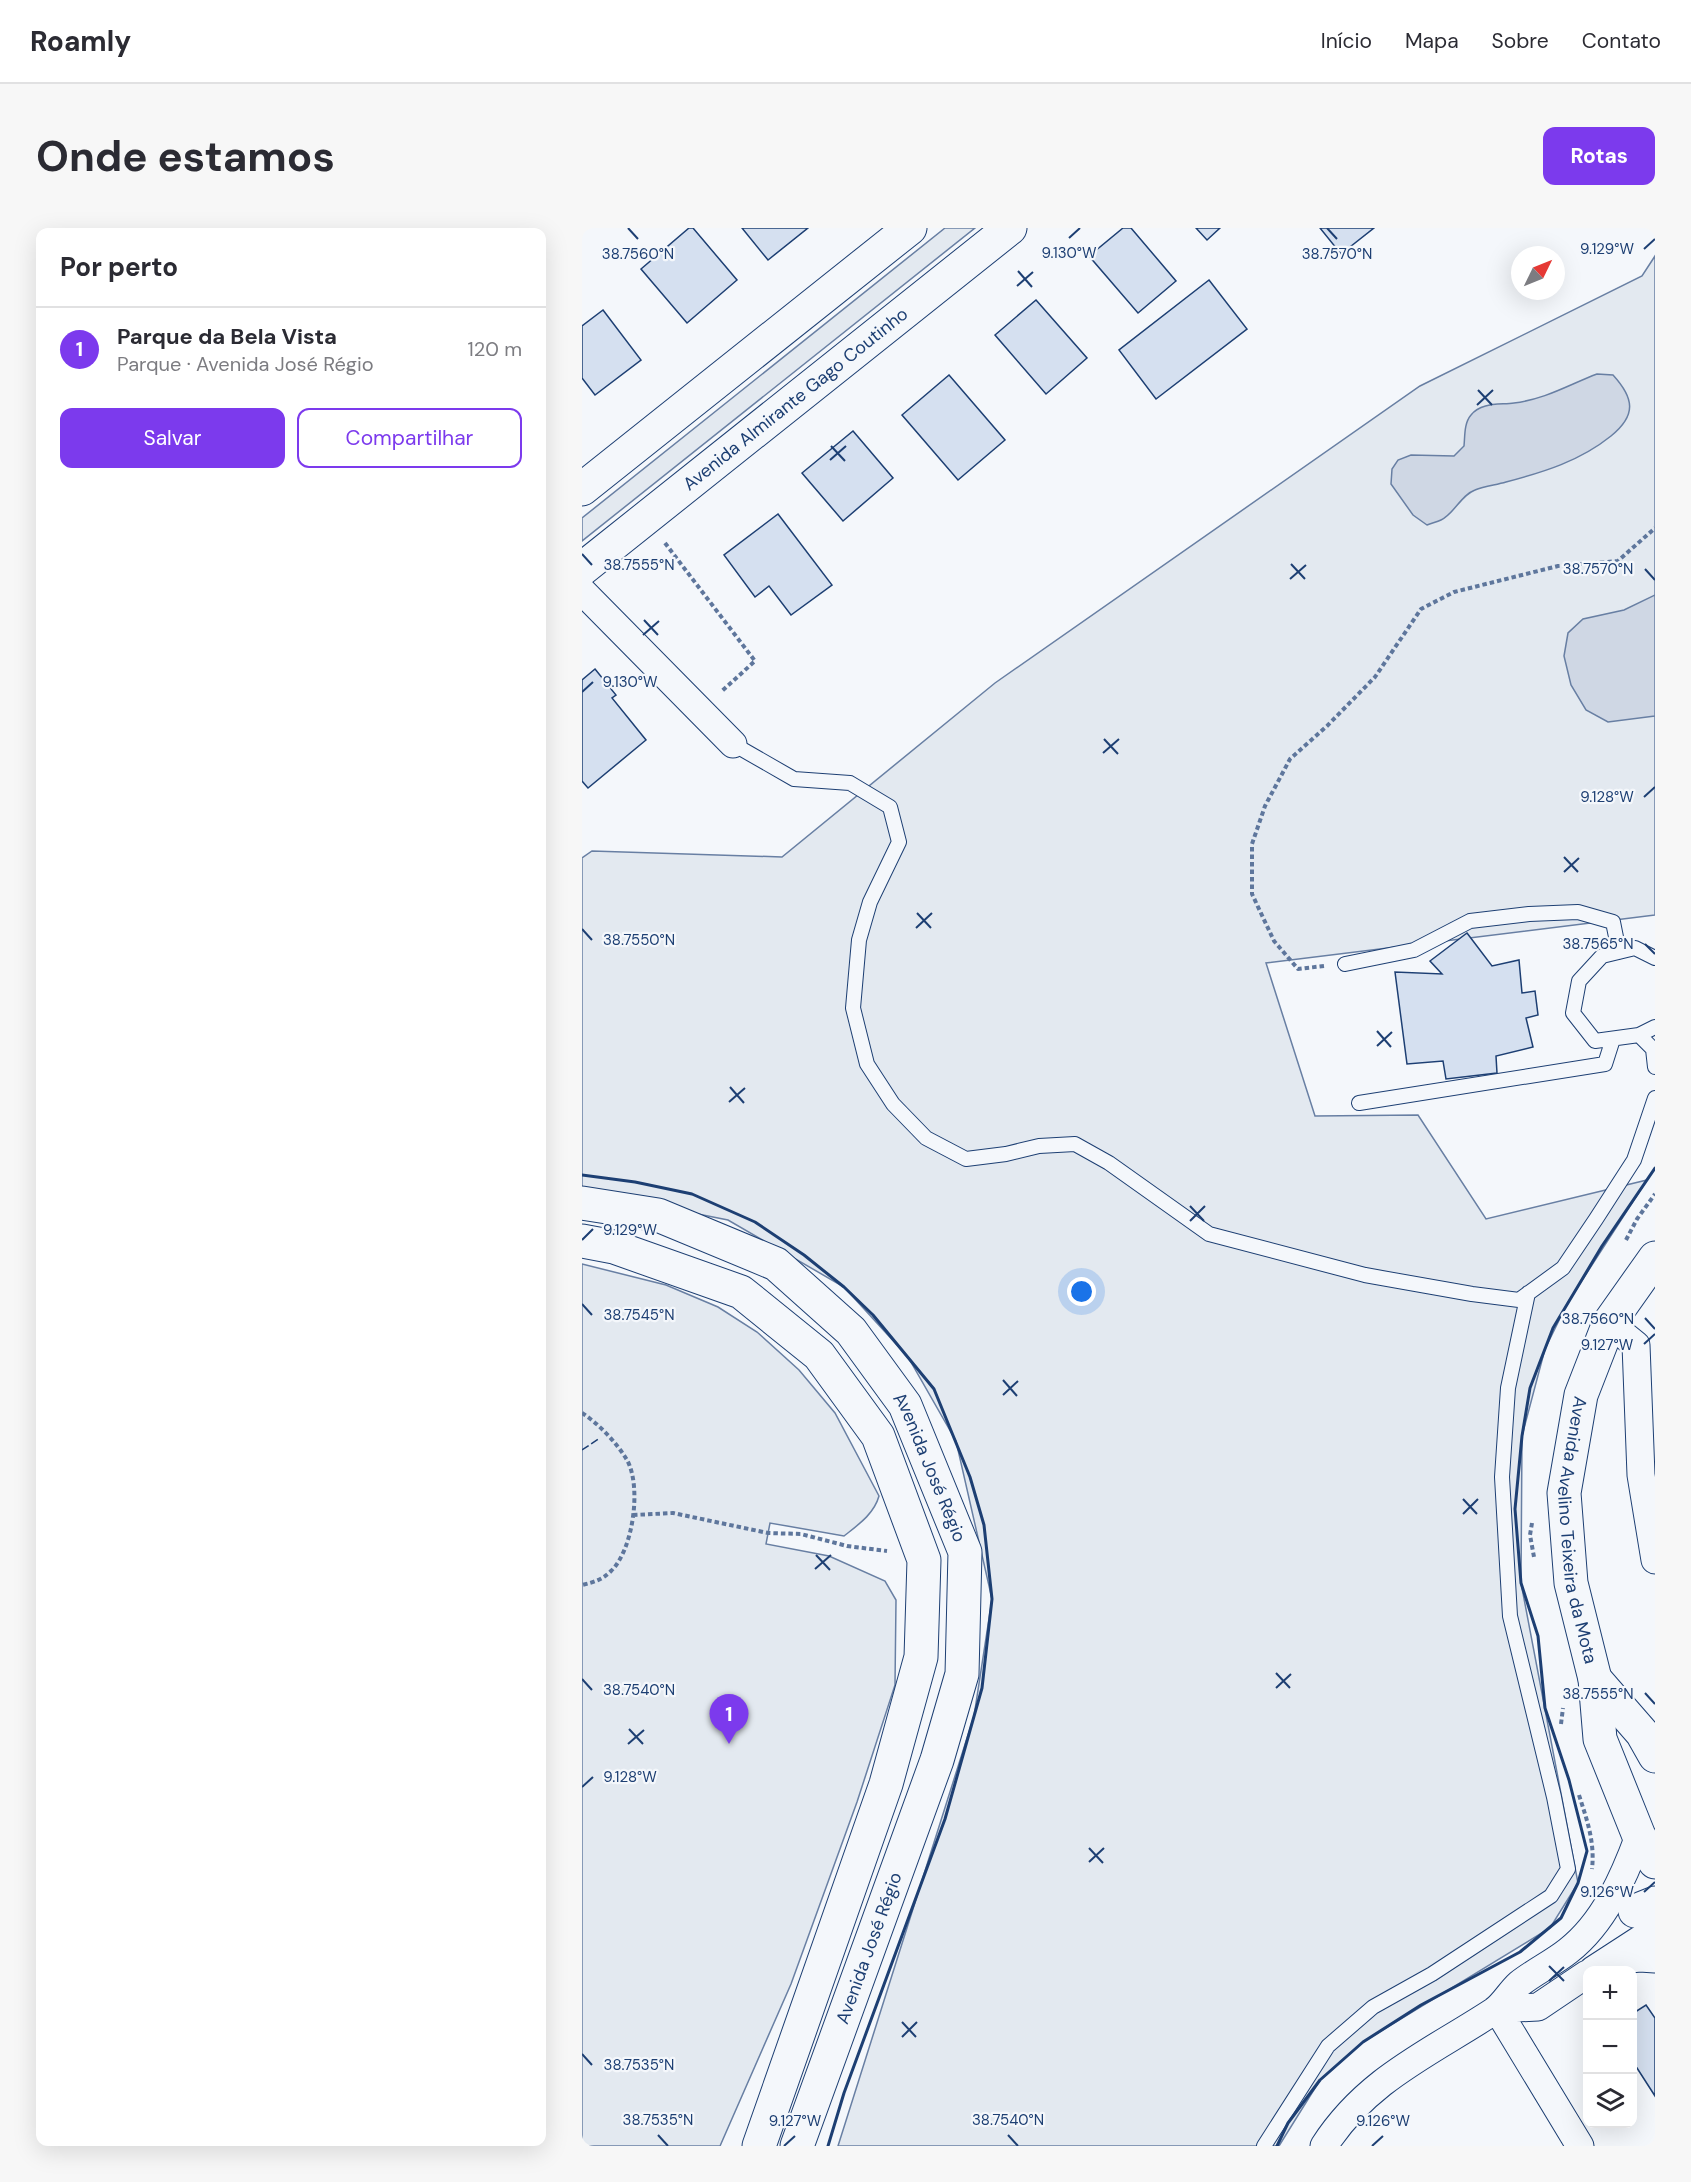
<!DOCTYPE html>
<html lang="pt">
<meta charset="utf-8">
<style>
body{margin:0;font-family:"DM Sans",sans-serif;background:#f7f7f7;color:#2b2b33}
.controls{position:absolute;right:18px;bottom:18px;display:grid;overflow:hidden;border-radius:12px;box-shadow:0 6px 24px #0002}
.controls button{width:54px;height:54px;display:grid;place-items:center;padding:0;border:0;border-bottom:2px solid #e1e1e2;background:#fff;color:#2b2b33;font:30px sans-serif}
.compass{position:absolute;left:929px;top:18px;width:54px;height:54px;border-radius:50%;background:#fff;box-shadow:0 6px 24px #0002;rotate:47deg}
.you{position:absolute;left:500px;top:1064px;width:21px;height:21px;margin:-15px;border:4px solid #fff;border-radius:50%;background:#1a73e8;box-shadow:0 0 0 9px #1a73e833}
.badge{display:grid;place-items:center;width:39px;height:39px;border-radius:50%;background:#7c3aed;color:#fff;font-size:20px;font-weight:700}
.pin{position:absolute;translate:-50% -50px;filter:drop-shadow(0 2px 3px #0008)}
.pin::after{content:'';position:absolute;top:32px;width:21px;height:18px;background:inherit;clip-path:polygon(0 0,100% 0,50% 100%)}
.list{margin:0;padding:0;list-style:none}
h2{display:flex;justify-content:space-between;align-items:center;height:78px;margin:0;padding:0 24px;font-size:26px}
h2 small{font-size:20px;font-weight:400;color:#7c7c81}
.list li{display:grid;grid-template-columns:39px 1fr auto;gap:18px;align-items:center;box-sizing:border-box;height:84px;padding:0 24px;border-top:2px solid #e1e1e2}
.list b{display:block;font-size:22px;white-space:nowrap}
.list p{margin:0;font-size:20px;white-space:nowrap;color:#7c7c81}
.list em{font-size:20px;font-style:normal;color:#7c7c81}
.actions{display:flex;gap:12px;padding:18px 24px}
.actions a{flex:1;padding:14px 0;border:2px solid #7c3aed;border-radius:12px;text-align:center;font-size:21px;color:#7c3aed}
.actions .main{background:#7c3aed;color:#fff}
.icon{flex:none;width:33px;height:33px;fill:none;stroke:currentColor;stroke-width:2;stroke-linecap:round;stroke-linejoin:round}
.map{position:relative;flex:none;width:1073px;height:1918px;overflow:hidden;border-radius:12px}
header{display:flex;align-items:center;gap:36px;box-sizing:border-box;height:84px;padding:0 30px;background:#fff;border-bottom:2px solid #e1e1e2}
header strong{font-size:28px}
nav{display:flex;gap:33px;margin-inline-start:auto;font-size:21px}
.intro{display:flex;align-items:center;justify-content:space-between;box-sizing:border-box;height:144px;padding:0 36px}
h1{margin:0;font-size:42px}
.button{padding:15px 27px;border-radius:12px;background:#7c3aed;color:#fff;font-size:21px;font-weight:700}
main{display:flex;gap:36px;padding:0 36px}
aside{flex:1;background:#fff;border-radius:12px;box-shadow:0 6px 24px #0002}
.map>svg:first-child{display:block}
.green{fill:#e3e9f0;stroke:#687fa3;stroke-width:1.5}
.water{fill:#cfd7e4;stroke:#687fa3;stroke-width:1.5}
.building{fill:#d5e0f0;stroke:#1d3f73;stroke-width:1.5}
.lines{fill:none;stroke-linecap:round;stroke-linejoin:round}
.service-casing{stroke:#1d3f73;stroke-width:16}
.minor-casing{stroke:#1d3f73;stroke-width:29}
.tertiary-casing{stroke:#1d3f73;stroke-width:35}
.primary-casing{stroke:#1d3f73;stroke-width:35}
.path{stroke:#5e769c;stroke-width:4;stroke-dasharray:4.5 3;stroke-linecap:butt}
.service{stroke:#f4f7fb;stroke-width:14}
.minor{stroke:#f4f7fb;stroke-width:27}
.tertiary{stroke:#f4f7fb;stroke-width:33}
.primary{stroke:#f4f7fb;stroke-width:33}
.fence{stroke:#1d3f73;stroke-width:1.5;stroke-dasharray:8 3;stroke-linecap:butt}
.wall{stroke:#1d3f73;stroke-width:3}
.ticks{fill:none;stroke:#1d3f73;stroke-width:2}
.labels{text-anchor:middle;stroke-width:4.5;stroke-linejoin:round;paint-order:stroke}
.street-label{font-size:18px;fill:#1d3f73;stroke:#f4f7fb}
.ticks-label{font-size:15px;text-anchor:middle;fill:#1d3f73;stroke:#f4f7fb;stroke-width:4.5;stroke-linejoin:round;paint-order:stroke}
</style>
<header>
<strong>Roamly</strong>
<nav><a>Início</a><a>Mapa</a><a>Sobre</a><a>Contato</a></nav>
</header>
<div class="intro"><h1>Onde estamos</h1><a class="button">Rotas</a></div>
<main>
<aside>
<h2>Por perto<small></small></h2>
<ul class="list">
<li><span class="badge">1</span><div><b>Parque da Bela Vista</b><p>Parque · Avenida José Régio</p></div><em>120 m</em></li>
</ul>
<div class="actions"><a class="main">Salvar</a><a>Compartilhar</a></div>
</aside>
<div class="map">
<svg width="1073" height="1918" viewBox="0 0 1073 1918">
<rect width="100%" height="100%" fill="#f4f7fb"/>
<!-- green -->
<path class="green" d="M363,0H393L0,313V290Z
M1073,28V687L684,735L733,888L836,887L904,991L1065,952L986,1074L963,1121L940,1208L939,1355L996,1655L968,1700L781,1814L738,1852L697,1918H256L392,1488L410,1371L374,1213L326,1129L262,1059L146,992L0,963V630L10,623L200,629L413,455L838,158L1060,48Z
M0,1036L84,1057L136,1079L175,1104L217,1142L253,1185L297,1268C292,1286 276,1297 262,1308L188,1295L184,1316L247,1328L303,1353L314,1372L313,1457L275,1574L209,1756L138,1918H0Z"/>
<!-- water -->
<path class="water" d="M1015,146L1031,147C1052,170 1055,187 1029,208C998,233 962,244 924,254C914,257 903,258 893,262C879,267 872,286 859,292C855,294 850,295 845,297L831,287L809,256L810,241L816,232L829,227L872,228L882,218C883,208 882,195 889,187C899,174 918,177 932,175C964,171 986,157 1015,146Z
M1073,367V488L1026,494L1004,482L989,457L982,428L986,405L1001,391L1042,382Z"/>
<!-- building -->
<path class="building" d="M107,0H111L155,52L105,95L59,41Z
M160,0H226L186,32Z
M541,0H549L594,53L556,85L507,28Z
M614,0H638L625,12Z
M738,0H792L759,26Z
M627,52L665,101L574,171L537,122Z
M454,72L505,130L464,166L413,107Z
M21,82L59,132L13,167L0,150V98Z
M367,147L423,212L376,252L320,187Z
M271,203L311,250L261,293L220,245Z
M196,286L250,357L209,387L187,358L173,369L142,327Z
M13,441L34,467L30,470L64,512L6,560L0,553V452Z
M885,705L910,738L937,732L940,765L953,763L956,787L944,790L951,819L914,828L915,845L864,851L861,833L825,836L813,744L860,746L848,733Z
M1064,1777L1073,1790V1868L1055,1840L1050,1842V1786Z"/>
<g class="lines">
<defs>
<path id="service" d="M151,516L212,551L268,555L308,579L317,614L288,674L277,712L271,780L285,836L311,876L344,910L384,931L424,926L457,918L493,916L527,935L627,1006L783,1047L890,1066L937,1072L981,1040L1014,991L1052,932L1073,870
M1073,730L1053,720L1020,728L997,753L991,785L1013,813L1057,807L1073,799
M763,736L832,722L888,693L947,686L996,684L1031,694L1037,724
M1057,807L1071,821L1073,839
M777,875L1023,836L1031,811
M682,1918L746,1818L791,1779L850,1746L969,1668L986,1641L972,1569L928,1388L920,1249L926,1160L946,1065"/>
<path id="minor" d="M0,363L151,516
M1027,1095L1054,1117L1059,1247L1073,1332
M1029,1733L1058,1730L1073,1731
M1011,1742L1068,1705
M915,1781L998,1918
M915,1781L956,1779L1005,1746
M742,1918C785,1851 848,1825 912,1783C922,1776 928,1764 937,1756C952,1744 971,1735 986,1723C1022,1695 1042,1649 1057,1608"/>
<g id="tertiary">
<path id="s1" d="M0,975L76,987L194,1036L269,1103L323,1177L383,1324L380,1446L355,1532L215,1918"/>
<path d="M0,1013L32,1019L159,1064L237,1127L296,1208L342,1332L339,1429L304,1556L177,1918"/>
<path id="s2" d="M1073,1030L1027,1095L999,1167L982,1265L989,1355L1013,1451L1018,1511L1057,1608L1073,1634"/>
<path d="M1013,1451L1060,1505L1073,1528"/>
<path d="M1053,1683L1073,1675"/>
<path d="M1068,1705L1073,1701"/>
</g>
<g id="primary">
<path d="M0,261L328,0"/>
<path id="s3" d="M0,341L428,0"/>
</g>
</defs>
<!-- service casing -->
<use href="#service" class="service-casing"/>
<!-- minor casing -->
<use href="#minor" class="minor-casing"/>
<!-- tertiary casing -->
<use href="#tertiary" class="tertiary-casing"/>
<!-- primary casing -->
<use href="#primary" class="primary-casing"/>
<!-- path -->
<path class="path" d="M83,315L173,433L140,463
M742,738L716,741L692,713L670,666V616L683,578L708,531L745,498L793,449L839,381L872,364L976,338L1036,333L1073,300
M1044,1012L1055,991L1073,966
M0,1185C17,1196 34,1214 45,1232C60,1259 51,1322 29,1343C20,1352 12,1354 0,1357
M51,1287L91,1285L186,1305L219,1306L265,1318L305,1323
M950,1295L948,1307L952,1329
M979,1496L981,1480
M997,1567C1005,1592 1013,1614 1010,1641"/>
<!-- service -->
<use href="#service" class="service"/>
<!-- minor -->
<use href="#minor" class="minor"/>
<!-- tertiary -->
<use href="#tertiary" class="tertiary"/>
<!-- primary -->
<use href="#primary" class="primary"/>
<!-- fence -->
<path class="fence" d="M0,1222L18,1210"/>
<!-- wall -->
<path class="wall" d="M0,947L53,954L110,966L173,994L222,1027L262,1059L291,1087L352,1161L388,1249L402,1297L410,1371L400,1460L363,1591L262,1865L246,1918
M695,1918L706,1895L738,1852L781,1814L839,1777L938,1724L979,1690L996,1655L1005,1623L987,1552L963,1480L956,1408L939,1355L933,1281L940,1208L948,1160L971,1100L1020,1018L1073,940"/>
</g>
<!-- ticks -->
<path class="ticks" d="M46,0L56,11M745,0L755,11M487,10L498,0M1062,21L1073,11M436,43L450,59M435,58L451,44M896,162L910,177M895,177L911,162M249,218L263,233M248,232L264,218M0,326L10,337M709,336L723,351M1063,341L1073,352M708,351L724,337M62,392L76,407M61,407L77,393M0,464L11,454M522,511L536,526M521,525L537,511M1062,569L1073,559M982,629L996,644M982,644L997,630M335,685L349,700M334,700L350,685M0,701L10,712M1063,716L1073,726M795,803L809,819M795,818L810,804M148,859L162,875M147,874L163,860M608,978L622,993M608,993L623,978M0,1012L11,1001M0,1076L10,1087M1063,1090L1073,1101M1062,1116L1073,1106M421,1152L435,1168M421,1167L436,1153M881,1271L895,1286M881,1286L896,1271M234,1327L248,1342M233,1341L249,1327M694,1445L708,1460M0,1451L10,1462M694,1460L709,1446M1063,1465L1073,1476M47,1501L61,1516M46,1516L62,1502M0,1559L11,1549M507,1620L521,1635M507,1634L522,1620M1062,1664L1073,1654M967,1738L982,1753M967,1753L982,1739M320,1794L334,1809M320,1809L335,1794M0,1826L10,1837M76,1907L86,1918M426,1907L436,1918M202,1918L213,1908M790,1918L801,1908"/>
<g class="labels">
<!-- street labels -->
<g class="street-label">
<text dy="6" stroke="none"><textPath href="#s3" startOffset="273">Avenida Almirante Gago Coutinho</textPath></text>
<text dy="6" stroke="none"><textPath href="#s1" startOffset="464">Avenida José Régio</textPath></text>
<text dy="6" stroke="none"><textPath href="#s2" startOffset="294">Avenida Avelino Teixeira da Mota</textPath></text>
<text transform="translate(287 1720) rotate(-70)" y="6">Avenida José Régio</text>
</g>
</g>
<g class="ticks-label">
<text x="1025" y="26">9.129°W</text>
<text x="487" y="30">9.130°W</text>
<text x="56" y="31">38.7560°N</text>
<text x="755" y="31">38.7570°N</text>
<text x="57" y="342">38.7555°N</text>
<text x="1016" y="346">38.7570°N</text>
<text x="48" y="459">9.130°W</text>
<text x="1025" y="574">9.128°W</text>
<text x="57" y="717">38.7550°N</text>
<text x="1016" y="721">38.7565°N</text>
<text x="48" y="1007">9.129°W</text>
<text x="57" y="1092">38.7545°N</text>
<text x="1016" y="1096">38.7560°N</text>
<text x="1025" y="1122">9.127°W</text>
<text x="57" y="1467">38.7540°N</text>
<text x="1016" y="1471">38.7555°N</text>
<text x="48" y="1554">9.128°W</text>
<text x="1025" y="1669">9.126°W</text>
<text x="57" y="1842">38.7535°N</text>
<text x="76" y="1897">38.7535°N</text>
<text x="426" y="1897">38.7540°N</text>
<text x="213" y="1898">9.127°W</text>
<text x="801" y="1898">9.126°W</text>
</g>
</svg>
<div class="controls">
<button>+</button>
<button>−</button>
<button><svg class="icon" aria-label="layers" viewBox="0 0 24 24"><path d="M12 4l9 5-9 5-9-5zM3 14l9 5 9-5"/></svg></button>
</div>
<svg class="compass" viewBox="-18 -18 36 36"><path d="M0-13l5 13h-10z" fill="#e53935"/><path d="M0 13l5-13h-10z" fill="#7c7c81"/></svg>
<div class="you"></div>
<div class="pin badge" style="left:147px;top:1516px">1</div>
</div>
</main>
